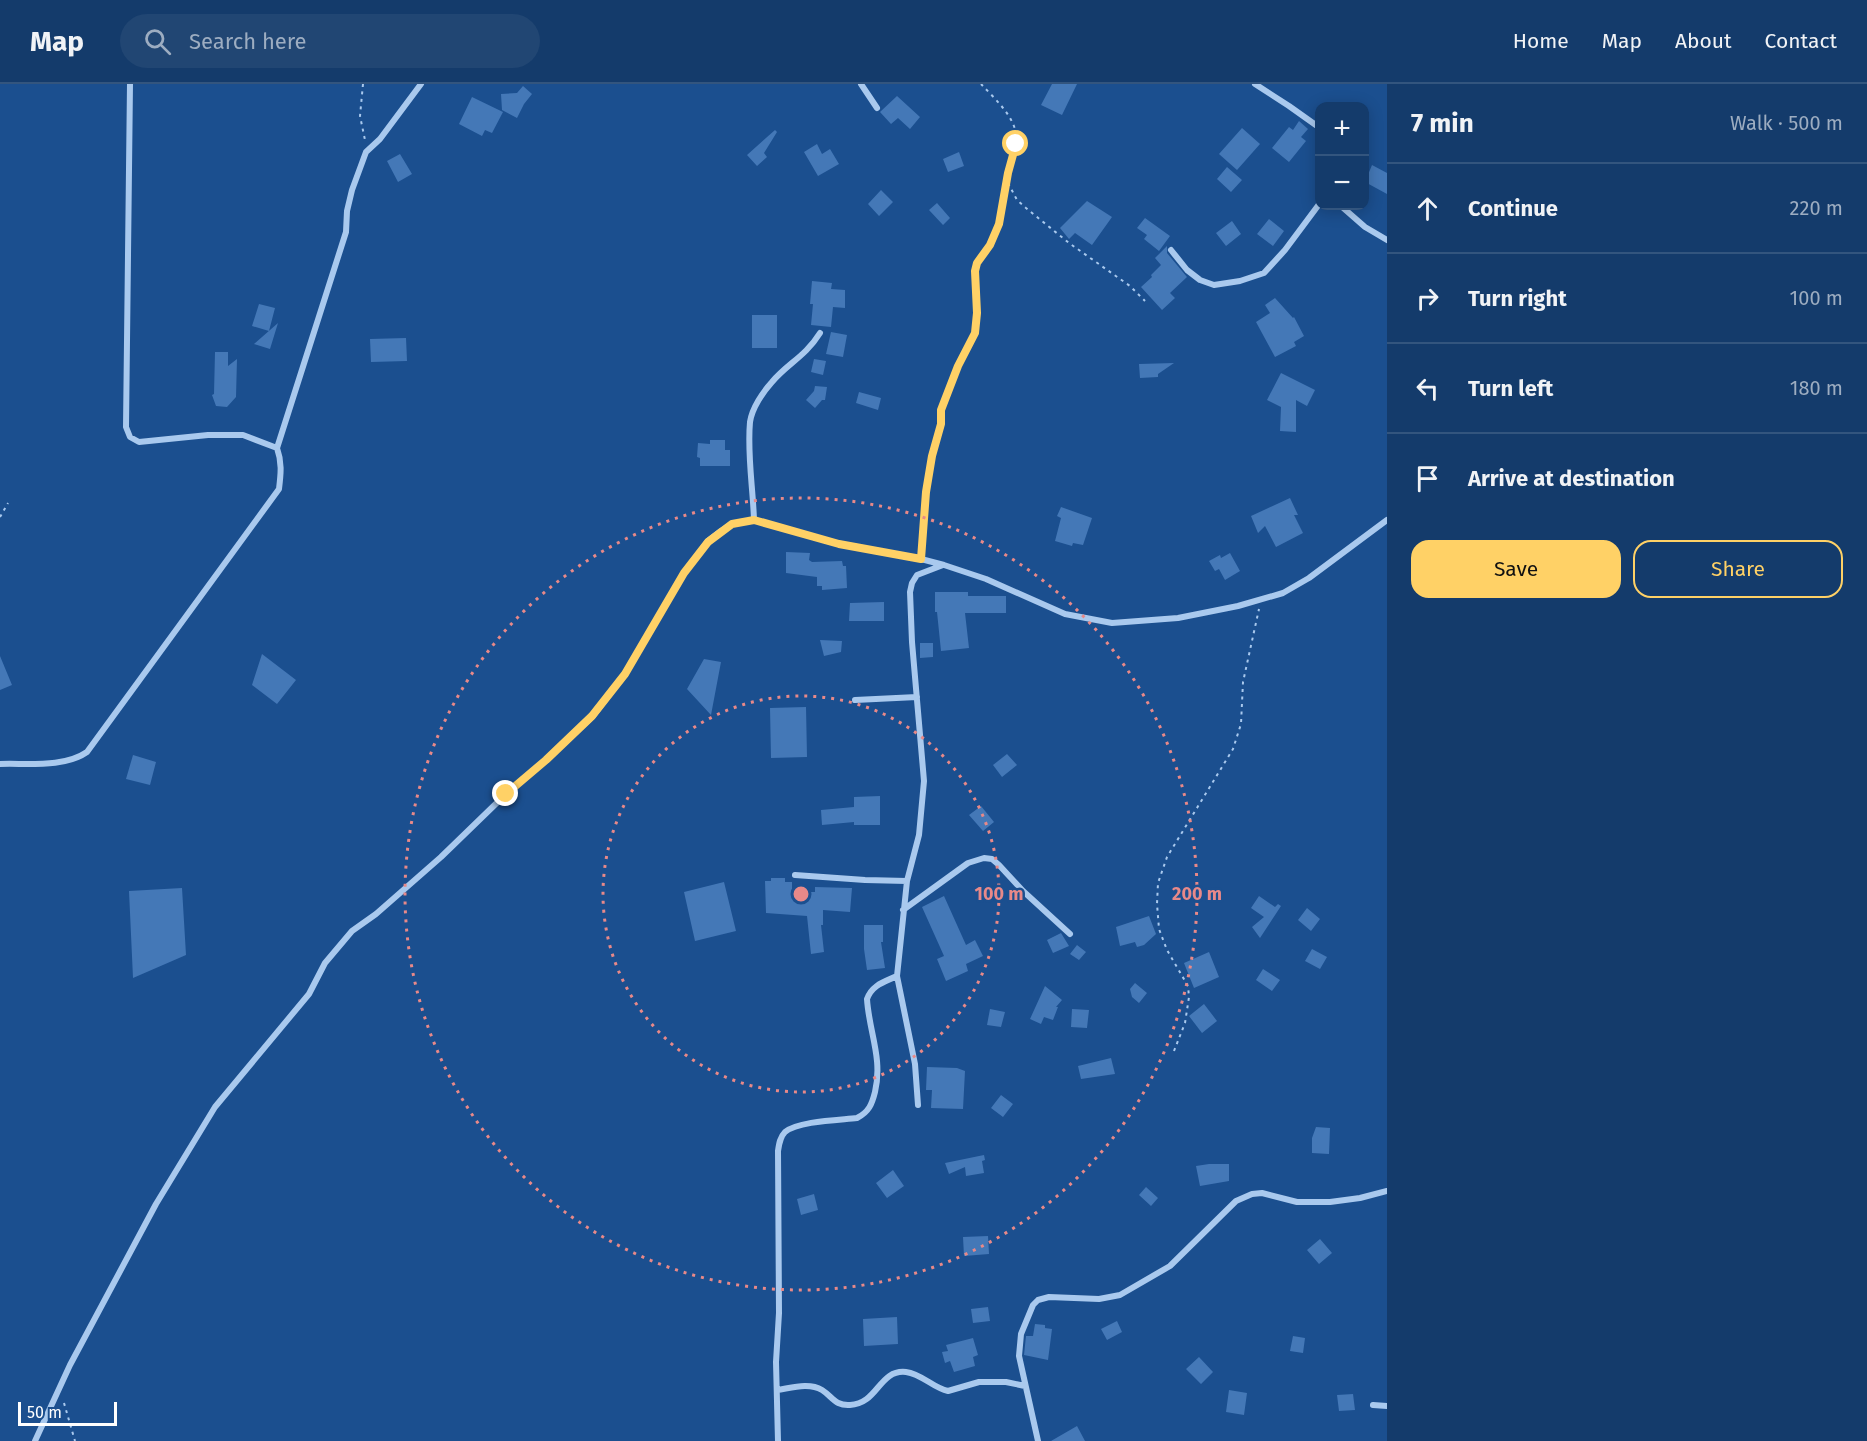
<!DOCTYPE html>
<meta charset="utf-8">
<style>
body{margin:0;font-family:"Fira Sans",sans-serif;background:#214673;color:#f1f3f6}
.controls{position:absolute;right:18px;top:18px;display:grid;overflow:hidden;border-radius:12px;box-shadow:0 3px 15px #0003}
.controls button{width:54px;height:54px;display:grid;place-items:center;padding:0;border:0;border-bottom:2px solid #33557e;background:#143b6b;color:#f1f3f6;font:30px sans-serif}
.scale{position:absolute;left:18px;bottom:15px;width:99px;box-sizing:border-box;padding-left:6px;border:3px solid #fff;border-top:0;font-size:16px;line-height:21px;white-space:nowrap;color:#fff;-webkit-text-stroke:4px #1b4f8f;paint-order:stroke}
.stop{position:absolute;width:18px;height:18px;margin:-14px;border:4px solid #ffd166;border-radius:50%;background:#fff}
.stop.end{background:#ffd166;border-color:#fff;box-shadow:0 2px 6px #0008}
.list{margin:0;padding:0;list-style:none}
h2{display:flex;justify-content:space-between;align-items:center;height:78px;margin:0;padding:0 24px;font-size:26px}
h2 small{font-size:20px;font-weight:400;color:#9dadc1}
.list li{display:grid;grid-template-columns:39px 1fr auto;gap:18px;align-items:center;box-sizing:border-box;height:90px;padding:0 24px;border-top:2px solid #33557e}
.list b{display:block;font-size:22px;white-space:nowrap}
.list em{font-size:20px;font-style:normal;color:#9dadc1}
.actions{display:flex;gap:12px;padding:18px 24px}
.actions a{flex:1;padding:14px 0;border:2px solid #ffd166;border-radius:18px;text-align:center;font-size:21px;color:#ffd166}
.actions .main{background:#ffd166;color:#111}
.icon{flex:none;width:33px;height:33px;fill:none;stroke:currentColor;stroke-width:2;stroke-linecap:round;stroke-linejoin:round}
.map{position:relative;flex:none;width:1387px;height:1357px;overflow:hidden}
header{display:flex;align-items:center;gap:36px;box-sizing:border-box;height:84px;padding:0 30px;background:#143b6b;border-bottom:2px solid #33557e}
header strong{font-size:28px}
nav{display:flex;gap:33px;margin-inline-start:auto;font-size:21px}
.search{width:420px;height:54px;background:#214673;display:flex;align-items:center;gap:15px;box-sizing:border-box;padding:0 21px;border-radius:33px;color:#9dadc1;font-size:22px}
main{display:flex}
aside{flex:1;background:#143b6b}
.map>svg:first-child{display:block}
.building{fill:#4478b7}
.lines{fill:none;stroke-linecap:round;stroke-linejoin:round}
.path{stroke:#a9c9ee;stroke-width:2;stroke-dasharray:3 4.5;stroke-linecap:butt}
.street{stroke:#a9c9ee;stroke-width:6}
.route{stroke:#ffd166;stroke-width:8}
.ring{fill:none;stroke:#e88989;stroke-width:3;stroke-dasharray:3 6}
.centre{fill:#e88989;stroke:#1b4f8f;stroke-width:3}
.ring-label{font-size:18px;text-anchor:middle;font-weight:bold;fill:#e88989;stroke:#1b4f8f;stroke-width:5;stroke-linejoin:round;paint-order:stroke}
</style>
<header>
<strong>Map</strong>
<div class="search"><svg class="icon" aria-label="search" viewBox="0 0 24 24"><circle cx="10" cy="10" r="6"/><path d="M15 15l6 6"/></svg>Search here</div>
<nav><a>Home</a><a>Map</a><a>About</a><a>Contact</a></nav>
</header>
<main>
<div class="map">
<svg width="1387" height="1357" viewBox="0 0 1387 1357">
<rect width="100%" height="100%" fill="#1b4f8f"/>
<!-- building -->
<path class="building" d="M1052,0H1077L1062,31L1041,21Z
M523,2L532,10L524,20L517,34L502,26L501,10L517,9Z
M897,12L920,33L910,45L898,34L891,40L880,28Z
M472,13L503,28L492,49L485,46L482,52L459,40Z
M1299,37L1308,45L1301,53L1306,57L1289,78L1272,64L1289,43L1293,46Z
M1242,44L1260,60L1237,86L1219,70Z
M775,46L777,48L764,69L767,73L757,82L747,71Z
M817,60L822,70L830,65L839,80L818,92L804,68Z
M959,68L964,82L948,88L943,75Z
M400,70L412,90L398,98L387,77Z
M1372,81L1387,89V110L1365,98Z
M1227,83L1242,96L1231,108L1217,95Z
M881,106L893,118L879,132L868,120Z
M1087,117L1112,133L1092,161L1075,149L1069,155L1060,144Z
M937,119L950,134L943,141L929,126Z
M1145,134L1170,152L1159,167L1144,155L1147,151L1137,144Z
M1269,135L1284,147L1273,162L1257,150Z
M1232,137L1241,150L1226,162L1216,149Z
M1167,162V169L1187,193L1170,209L1175,214L1162,226L1141,203L1152,193L1151,191L1161,181L1155,174Z
M812,197L832,199L831,205L845,206V224L833,223L831,243L811,241L813,220H810Z
M1275,214L1293,234L1294,233L1304,252L1294,258L1296,262L1275,273L1256,238L1270,229L1265,221Z
M259,220L275,224L269,247L252,242Z
M752,231H777V264H752Z
M278,239L270,265L254,260Z
M831,248L847,251L843,273L826,270Z
M406,254L407,277L371,278L370,255Z
M215,268H228V282L237,275L236,313L227,323L216,322L212,311L214,310Z
M814,275L826,277L823,291L811,288Z
M1174,279L1158,290V293L1140,294L1139,280Z
M1281,289L1315,306L1307,322L1296,316V348L1280,347L1281,323L1267,316Z
M815,302L827,303L825,316H822L815,324L806,316L814,307Z
M859,308L881,314L878,326L856,319Z
M710,356H725V366H730V382H700V374L697,373L698,359L710,360Z
M1290,414L1298,431H1294L1303,449L1276,463L1265,442L1258,449L1251,432Z
M1061,423L1092,434L1083,461L1073,459L1072,462L1055,457L1061,434L1057,432Z
M786,468L810,469L809,476L812,478L842,477L843,482H846L847,504L822,506V502H817V493L786,489Z
M1230,469L1240,487L1225,496L1219,485L1215,487L1209,477L1220,471L1221,474Z
M935,508H968V512H1006V529H965L969,564L941,567L937,528H935Z
M884,518V537H849L850,519Z
M820,556L842,557L841,568L824,572Z
M920,559H933V573L920,574Z
M262,570L296,596L277,620L252,601Z
M0,572L12,601L0,606Z
M704,575L721,578L711,631L687,605Z
M806,623L807,673L771,674L770,624Z
M1007,670L1017,681L1002,693L993,681Z
M133,671L156,678L150,701L126,695Z
M880,712V741H854V738L822,741L821,726L854,723V713Z
M981,722L994,738L983,747L969,731Z
M771,794H785V798H792V808H815V803L852,804L850,828L823,826V841H821L824,868L811,870L807,832L766,829L765,797H771Z
M724,798L736,847L695,857L684,808Z
M182,804L186,871L133,894L129,807Z
M944,812L966,861L975,856L983,872L966,880L968,887L946,897L937,875L944,872L922,823Z
M1259,812L1275,823L1278,820L1281,822L1260,854L1252,843L1264,833L1251,824Z
M1307,824L1320,835L1311,847L1298,836Z
M1149,832L1156,850L1144,861L1137,863L1135,858L1120,862L1116,843Z
M864,841H883V858H881L885,884L867,886L864,865Z
M1061,849L1069,862L1053,869L1047,856Z
M1077,861L1086,868L1079,876L1070,870Z
M1312,865L1327,873L1320,885L1305,877Z
M1209,868L1219,893L1194,904L1184,879Z
M1263,885L1280,896L1272,907L1256,896Z
M1135,899L1147,909L1139,919L1132,913L1130,905Z
M1045,902L1062,916L1056,923H1058L1053,936L1044,933L1041,940L1030,935Z
M1204,920L1217,937L1202,949L1189,932Z
M990,925L1005,928L1001,943L987,941Z
M1072,925L1089,926L1087,944L1071,943Z
M1111,974L1115,990L1081,995L1078,982Z
M927,983L957,984L965,987L963,1025L931,1024L932,1006H926Z
M1001,1011L1013,1020L1003,1033L991,1024Z
M1316,1043L1330,1044L1329,1070L1312,1069V1054Z
M984,1071L985,1076L982,1077L984,1089L966,1092L965,1083L949,1090L945,1079Z
M1209,1080H1229V1097L1200,1102L1196,1082Z
M893,1086L904,1102L887,1114L876,1099Z
M1146,1103L1158,1114L1151,1122L1139,1111Z
M814,1110L818,1126L801,1131L797,1115Z
M988,1152L989,1170L964,1172L963,1153Z
M1320,1155L1332,1169L1319,1180L1307,1166Z
M988,1223L990,1237L973,1239L971,1225Z
M897,1233L898,1260L864,1262L863,1235Z
M1117,1237L1122,1248L1107,1256L1101,1245Z
M1035,1240L1045,1241V1244L1052,1245L1048,1276L1024,1271L1026,1252H1033Z
M1293,1252L1305,1254L1303,1269L1290,1267Z
M973,1254L978,1271L973,1273L975,1282L954,1288L950,1277L945,1279L942,1268L948,1267L946,1261Z
M1199,1273L1213,1288L1201,1300L1186,1285Z
M1229,1306L1247,1309L1244,1331L1226,1328Z
M1353,1310L1355,1326L1339,1327L1337,1311Z
M1077,1342L1085,1357H1051Z"/>
<g class="lines">
<!-- path -->
<path class="path" d="M363,0L360,32L365,56
M981,0C996,16 1020,37 1016,60C1013,73 1008,84 1007,97L1017,116L1026,124L1069,159L1130,202L1145,217
M0,433L8,419
M922,467L926,408L931,372L941,340V326L958,282L975,249L977,229L975,187L977,179L990,161L999,140L1007,96
M1174,967L1185,939L1189,913L1188,902L1167,866L1159,845L1157,820L1158,799L1167,773L1233,665L1241,640L1243,598L1259,525
M64,1319L75,1357"/>
<!-- street -->
<path class="street" d="M130,0L126,343L130,353L139,358L208,351H243L277,364L346,148L347,127L352,106L366,68L380,55L421,0
M861,0L877,24
M1255,0L1289,22L1320,44
M1341,122L1365,143L1387,156
M1171,166L1187,186L1200,196L1214,201L1240,197L1264,189L1285,166L1320,119
M754,436C753,404 747,370 750,338C752,324 763,308 772,298C788,279 805,273 820,249
M855,616L917,613
M0,680C27,679 64,684 87,668L279,405C281,389 282,378 277,364
M795,791L865,796L907,797
M903,826L968,779L984,774L992,775L999,781L1023,807L1070,850
M897,892L915,980L918,1021
M777,1306C791,1304 809,1298 822,1306C833,1313 835,1322 850,1321C878,1320 879,1285 906,1288C922,1290 933,1304 948,1307L979,1298H1006L1025,1302
M1373,1321L1387,1322
M35,1357L70,1281L156,1120L215,1023L309,910L325,879L352,847L376,830L441,773L506,710L546,676L593,632L625,590L684,489L708,457L721,447L732,440L754,436L839,460L921,475L944,481L986,495L1065,530L1112,539L1178,534L1238,522L1283,509L1309,494L1387,436
M778,1357L776,1278L779,1229L778,1067C779,1060 780,1053 785,1048C798,1037 840,1036 857,1034C869,1028 872,1020 875,1008C883,974 869,948 867,915C872,901 884,898 897,892L907,797L919,751L924,697L912,558L910,508L912,499L917,491L943,481
M1038,1357L1019,1272L1021,1250L1033,1221L1038,1216L1049,1213L1099,1215L1120,1211L1170,1182L1236,1117L1252,1110L1262,1109L1297,1118H1330L1360,1114L1387,1107"/>
</g>
<g class="lines">
<!-- route -->
<path class="route" d="M506,710L546,676L592,632L625,590L684,489L708,458L732,440L754,436L839,460L921,475L926,408L932,372L941,340V326L958,282L975,249L977,229L975,187L977,179L990,161L999,140L1008,89L1016,60"/>
</g>
<!-- distance rings -->
<g class="ring">
<circle cx="801" cy="810" r="198"/>
<circle cx="801" cy="810" r="396"/>
</g>
<circle cx="801" cy="810" r="9" class="centre"/>
<g class="ring-label">
<text x="999" y="816">100 m</text>
<text x="1197" y="816">200 m</text>
</g>
</svg>
<div class="controls">
<button>+</button>
<button>−</button>
</div>
<div class="scale">50 m</div>
<div class="stop" style="left:1016px;top:60px"></div>
<div class="stop end" style="left:506px;top:710px"></div>
</div>
<aside>
<h2>7 min<small>Walk · 500 m</small></h2>
<ul class="list">
<li><svg class="icon" aria-label="ahead" viewBox="0 0 24 24"><path d="M12 20V5M6 11l6-6 6 6"/></svg><div><b>Continue</b></div><em>220 m</em></li>
<li><svg class="icon" aria-label="right" viewBox="0 0 24 24"><path d="M7 20v-9h11M14 6l5 5-5 5"/></svg><div><b>Turn right</b></div><em>100 m</em></li>
<li><svg class="icon" aria-label="left" viewBox="0 0 24 24"><path d="M17 20v-9H6M10 6l-5 5 5 5"/></svg><div><b>Turn left</b></div><em>180 m</em></li>
<li><svg class="icon" aria-label="arrive" viewBox="0 0 24 24"><path d="M6 21V4h12l-3 4 3 4H6"/></svg><div><b>Arrive at destination</b></div></li>
</ul>
<div class="actions"><a class="main">Save</a><a>Share</a></div>
</aside>
</main>
